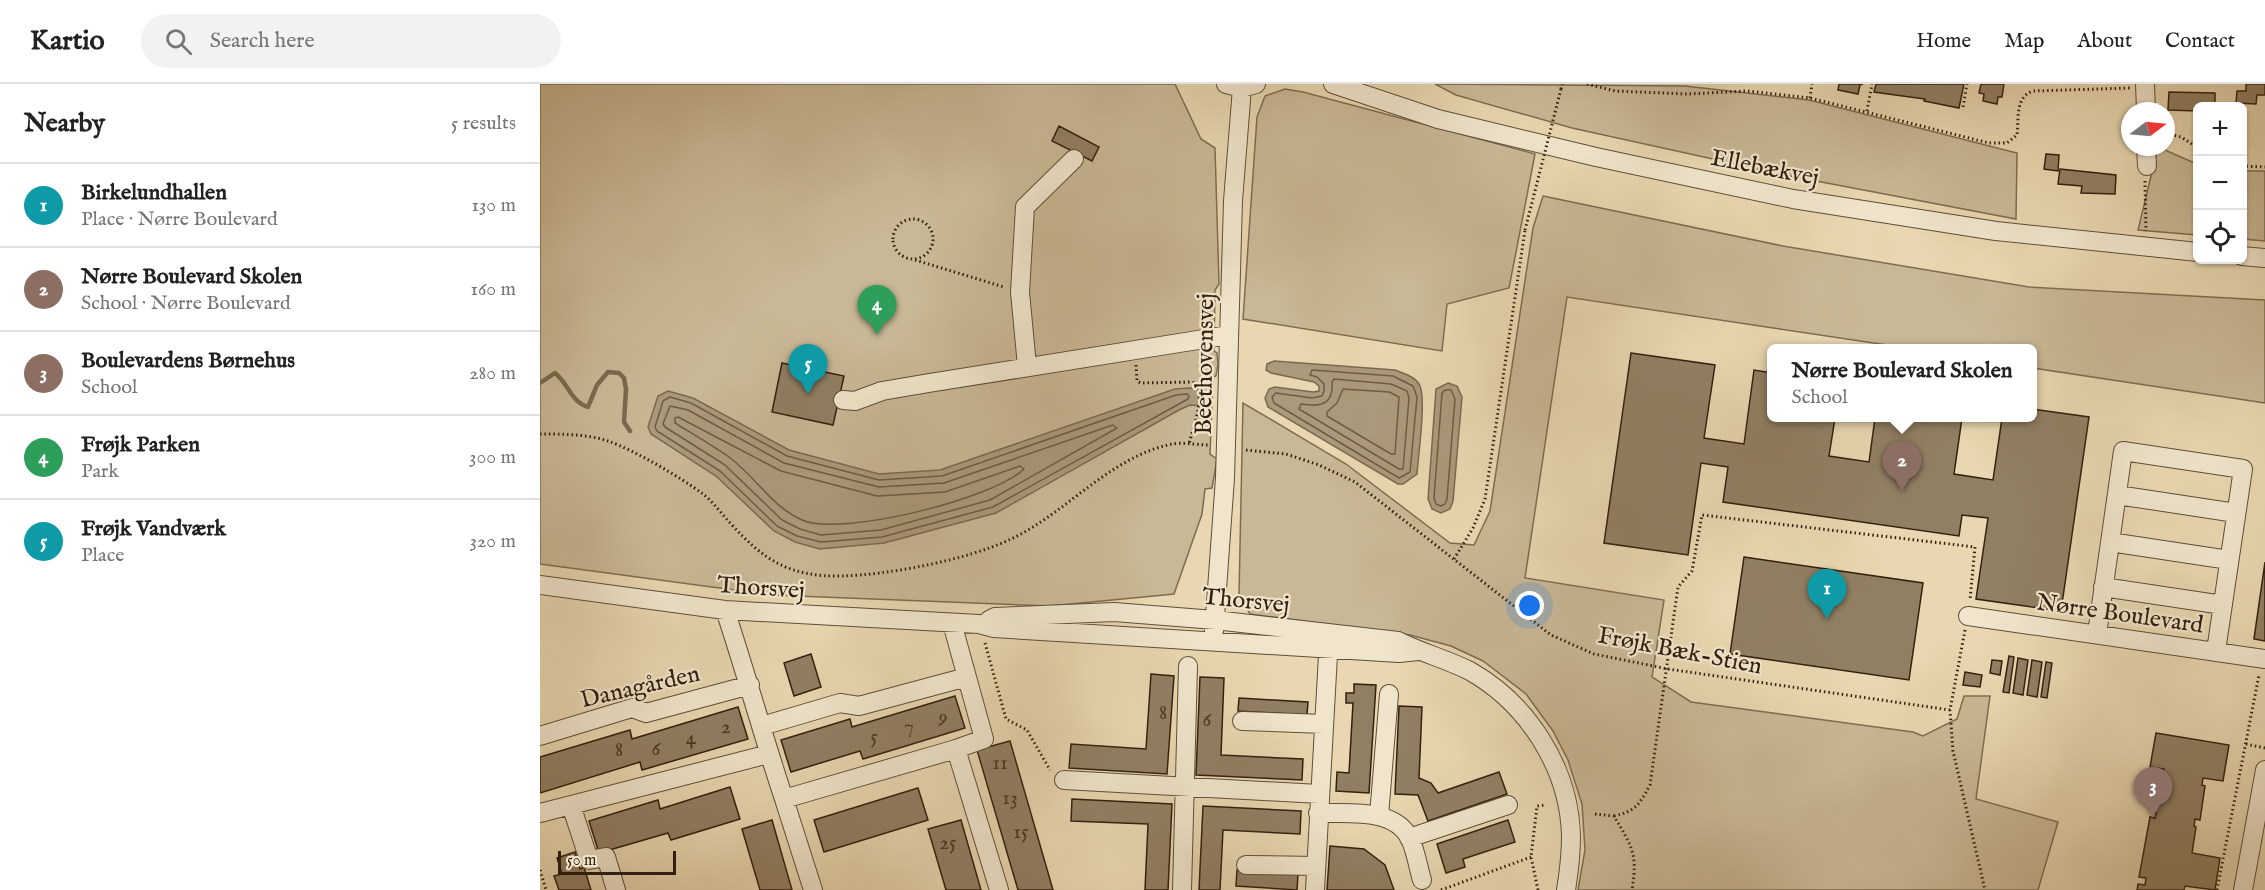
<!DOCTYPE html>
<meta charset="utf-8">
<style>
body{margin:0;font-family:"IM FELL English",serif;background:#f2f2f2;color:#222}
.controls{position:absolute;right:18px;top:18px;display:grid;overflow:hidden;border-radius:9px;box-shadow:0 2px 4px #0004}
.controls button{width:54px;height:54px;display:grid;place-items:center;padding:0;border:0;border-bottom:2px solid #e0e0e0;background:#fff;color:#222;font:30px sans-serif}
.compass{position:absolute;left:1581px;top:18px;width:54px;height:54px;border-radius:50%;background:#fff;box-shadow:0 2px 4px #0004;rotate:74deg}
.scale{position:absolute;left:18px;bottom:15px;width:118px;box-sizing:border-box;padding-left:6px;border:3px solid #332010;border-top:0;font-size:16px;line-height:21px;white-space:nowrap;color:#332010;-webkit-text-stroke:4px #f0e5cc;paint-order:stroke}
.you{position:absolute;left:990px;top:522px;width:21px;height:21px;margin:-15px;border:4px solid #fff;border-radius:50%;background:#1a73e8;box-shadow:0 0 0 9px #1a73e833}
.badge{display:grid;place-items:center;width:39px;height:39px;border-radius:50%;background:#8f2418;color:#fff;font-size:20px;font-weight:700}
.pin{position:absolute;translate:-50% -50px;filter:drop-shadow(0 2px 3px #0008)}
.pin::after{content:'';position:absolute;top:32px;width:21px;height:18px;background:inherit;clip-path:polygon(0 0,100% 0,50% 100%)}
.popup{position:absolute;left:1227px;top:260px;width:270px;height:78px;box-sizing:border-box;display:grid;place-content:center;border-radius:9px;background:#fff;filter:drop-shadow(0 2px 4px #0005);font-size:20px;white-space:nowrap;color:#767676}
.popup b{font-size:22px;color:#222}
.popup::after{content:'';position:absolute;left:50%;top:100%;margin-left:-12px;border:12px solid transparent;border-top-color:#fff}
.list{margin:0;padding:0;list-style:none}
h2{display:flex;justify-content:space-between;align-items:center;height:78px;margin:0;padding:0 24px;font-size:26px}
h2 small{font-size:20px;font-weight:400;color:#767676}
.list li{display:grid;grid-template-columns:39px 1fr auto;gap:18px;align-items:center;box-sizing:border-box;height:84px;padding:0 24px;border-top:2px solid #e0e0e0}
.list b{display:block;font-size:22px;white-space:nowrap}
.list p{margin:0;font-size:20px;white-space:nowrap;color:#767676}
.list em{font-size:20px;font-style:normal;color:#767676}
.icon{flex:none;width:33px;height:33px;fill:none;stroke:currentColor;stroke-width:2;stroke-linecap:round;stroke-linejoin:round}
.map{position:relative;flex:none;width:1725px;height:806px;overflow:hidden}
header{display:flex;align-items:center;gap:36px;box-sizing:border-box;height:84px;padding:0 30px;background:#fff;border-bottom:2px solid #e0e0e0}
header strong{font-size:28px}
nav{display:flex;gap:33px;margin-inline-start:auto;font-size:21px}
.search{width:420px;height:54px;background:#f2f2f2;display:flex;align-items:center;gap:15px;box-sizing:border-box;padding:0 21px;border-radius:33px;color:#767676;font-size:22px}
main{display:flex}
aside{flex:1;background:#fff}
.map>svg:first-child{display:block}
.green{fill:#c9b895;stroke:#7e6c52;stroke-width:1.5}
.water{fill:#aa997a;stroke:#7a6950;stroke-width:1.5}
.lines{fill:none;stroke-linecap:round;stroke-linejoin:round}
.shore{stroke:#6e5c45;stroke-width:1.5}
.stream{stroke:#7a6950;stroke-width:4.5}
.building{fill:#917f63;stroke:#332010;stroke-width:1.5}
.minor-casing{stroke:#604e38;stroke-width:20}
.path{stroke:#332010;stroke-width:3;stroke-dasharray:1.5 3;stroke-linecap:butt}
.minor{stroke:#f0e5cc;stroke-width:18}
.path-bridge{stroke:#332010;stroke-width:3;stroke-dasharray:1.5 3;stroke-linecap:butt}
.labels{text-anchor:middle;stroke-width:4.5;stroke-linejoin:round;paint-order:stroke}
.number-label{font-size:21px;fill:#4a3825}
.street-label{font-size:24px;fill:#332010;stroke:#f0e5cc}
</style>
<header>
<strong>Kartio</strong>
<div class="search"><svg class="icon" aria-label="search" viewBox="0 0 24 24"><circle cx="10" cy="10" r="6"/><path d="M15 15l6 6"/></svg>Search here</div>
<nav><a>Home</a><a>Map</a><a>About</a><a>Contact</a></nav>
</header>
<main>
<aside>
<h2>Nearby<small>5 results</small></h2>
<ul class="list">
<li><span class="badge" style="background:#0f9aa8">1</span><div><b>Birkelundhallen</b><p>Place · Nørre Boulevard</p></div><em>130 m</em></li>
<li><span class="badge" style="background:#8d6e63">2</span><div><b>Nørre Boulevard Skolen</b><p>School · Nørre Boulevard</p></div><em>160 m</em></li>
<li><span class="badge" style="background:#8d6e63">3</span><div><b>Boulevardens Børnehus</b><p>School</p></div><em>280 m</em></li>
<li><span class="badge" style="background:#2e9e5b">4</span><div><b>Frøjk Parken</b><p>Park</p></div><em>300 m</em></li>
<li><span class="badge" style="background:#0f9aa8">5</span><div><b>Frøjk Vandværk</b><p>Place</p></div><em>320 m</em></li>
</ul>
</aside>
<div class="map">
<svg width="1725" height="806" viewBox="0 0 1725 806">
<rect width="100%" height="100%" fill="#e8d7b0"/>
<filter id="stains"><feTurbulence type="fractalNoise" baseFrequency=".00333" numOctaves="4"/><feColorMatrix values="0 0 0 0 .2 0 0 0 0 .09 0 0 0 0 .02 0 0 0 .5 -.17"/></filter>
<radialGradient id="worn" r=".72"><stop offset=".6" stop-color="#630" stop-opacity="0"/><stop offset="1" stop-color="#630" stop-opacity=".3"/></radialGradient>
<!-- green -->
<path class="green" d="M0,0H635L661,55L675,64L679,200L675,206L674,267L677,269L678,280L676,292L673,293L670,370L677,375L672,404L665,405L662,430L634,510L510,522L232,511L0,480Z
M895,0L1145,2L1269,16L1477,69L1476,135L1250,92L1032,44L916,11Z
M745,5L763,8L995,70L969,204L907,220L902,267L703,235L717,33L725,12Z
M1618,63L1657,80V151L1598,146Z
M1702,87H1725V157L1703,155Z
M1003,112L1243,162L1489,203L1725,216V319L1493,284L1492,264H1367L1027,213L985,494L1124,516L1112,593L1151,618L1373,648L1383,652L1417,635L1424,612H1450L1436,715L1518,738L1498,806H1038L1045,766L1042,720L1028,676L1013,647L986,610L943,577L911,562L870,551L710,530L699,511L703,319L806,380L910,459L934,461L950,427L993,144Z"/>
<!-- water -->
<path class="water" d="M734,277L855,286C862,289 875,292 879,300C887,312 878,373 877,390L863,400H858L728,323L725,314L729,305L735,303L773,308L779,307V302L774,298L731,289L726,286L727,280Z
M908,299L917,302L922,313L913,417L910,425L901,429L892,425L888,415L896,305Z
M649,304L664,305L663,322L650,321L639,326L456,429L344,459L280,465L255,458L234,447L176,392L111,350L108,343L118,312L128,307L153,314L249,366L339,390L400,386L635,305Z"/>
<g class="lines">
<!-- shore -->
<path class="shore" d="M772,286L853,292L873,302L877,313L870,388L859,394L734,319L732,313L736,309L772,314L782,312L784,307V300L777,293L770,291Z
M794,295L851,300L867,307L869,314L863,385H859L759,325L761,320C780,323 794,321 792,298Z
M803,305L849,308L859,313L855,370H851L787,332V328L797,319Z
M905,306H911L915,315L907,415L905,420L901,422L896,420L894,414L902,309Z
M647,310L649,312L648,315L453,423L342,453L281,458L257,452L237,442L180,387L117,347L115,343L123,317L130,313L151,319L247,372L339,396L402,392L636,311Z
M130,322L148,326L244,379L339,403L404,399L573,341L577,344L450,416L341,446L281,451L260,445L242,436L185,381L125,343L123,340Z
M138,333L241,387L337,412L405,408L480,382L484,385C453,415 301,453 262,436C232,423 215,392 189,373C172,361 153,350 135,339V334Z"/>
<!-- stream -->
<path class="stream" d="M0,299L15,289C28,299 31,318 48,323L57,301L68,288L79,289L84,294L86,305L84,338L90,347"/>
</g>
<!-- building -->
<path class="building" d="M1299,0H1323L1320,1L1318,10L1298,6Z
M1336,0H1424L1419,24L1384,17L1385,15L1334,8Z
M1441,0H1464L1462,13H1458L1457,20L1443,17L1444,10L1439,9Z
M1706,0H1725V11H1717L1716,20L1696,19L1697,7H1706Z
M1629,8L1675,9V22H1658V27L1628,26Z
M519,42L559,63L552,77L512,57Z
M1506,70L1519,71L1518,87L1504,85Z
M1520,85L1576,91L1575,110L1541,109L1542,102L1518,100Z
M1091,269L1175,281L1164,354L1204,360L1214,286L1232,289V334H1295L1289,372L1329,378L1335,334H1422L1414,390L1453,396L1462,334H1492V325L1549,333L1521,527L1436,515L1448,434L1422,431L1419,452L1183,418L1188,383L1161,379L1148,471L1064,459Z
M242,279L304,292L293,341L232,328Z
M1204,473L1383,499L1369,596L1190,570Z
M1725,478V557L1714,555Z
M271,570L281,603L254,612L244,579Z
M1469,572L1474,573L1469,609L1463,608Z
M1478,574L1488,576L1483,611L1473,609Z
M1452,576L1462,577L1460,591L1450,589Z
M1492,576L1502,578L1497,613L1487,611Z
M1506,578L1512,579L1507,614L1501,613Z
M1425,588L1442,591L1440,603L1423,601Z
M611,590L634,592L627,690L529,684L531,660L606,665Z
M660,593L684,594L681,671L763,675L762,696L656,691Z
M814,600L836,601L829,709L796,707L797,688L809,689L813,619H806V609H814Z
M415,612L425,644L323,675L320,667L251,688L241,656L310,635L312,643Z
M699,614L768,618L767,631L698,627Z
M859,622L882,623L879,694L891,699L898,709L959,688L967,710L888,737L878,711L855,710Z
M198,623L208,655L102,686L100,678L0,709V673L90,646L92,655Z
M1616,649L1689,661L1683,697L1663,694L1662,701L1665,702L1660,736L1655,735L1654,742L1656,743L1652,769L1680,774L1675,806L1645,802L1644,806H1597L1598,800L1605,801L1606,794L1599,793L1610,733L1615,734L1616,728L1611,727L1617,691L1622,692L1624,685L1610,683Z
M470,657L513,806H478L437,666Z
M190,703L200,735L131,756L128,749L59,769L49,737L118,716L120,725Z
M378,704L388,736L284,768L274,736Z
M532,715L632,720L628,806H605L608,740L531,737Z
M663,722L761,727L760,750L683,746L680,806H659Z
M232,736L252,806H220L202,745Z
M421,736L441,806H406L388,745Z
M968,736L975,758L923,775L925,783L906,789L897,760Z
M790,762L824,765L845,781L854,806H787Z
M35,768L40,785L44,783L51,806H19L14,792L22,790L17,774Z
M697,786L758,790L757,806L696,802Z"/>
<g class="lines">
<defs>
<path id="minor" d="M686,0L702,4L716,0
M793,0L898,35L1056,73L1253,115L1456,147L1658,168
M1605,0L1606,27
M1606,63L1607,82
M1702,172L1725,174
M487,282L480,208L485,123L534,75
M303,316L315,317L342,307L389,299L689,251
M1577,411L1696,429
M1570,458L1689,476
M0,501L185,526L439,540L454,544L859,569L878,567
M1563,503L1683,521
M185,526C206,589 223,652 244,715
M1428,532L1725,575
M449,536L455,533L574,528L675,536L858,557C882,569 906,575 930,587C988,620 1029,684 1031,751C1031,770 1029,788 1026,806
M674,547L685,394L693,117L702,4
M1557,550L1583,367L1703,385L1676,567
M702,637L784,640
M222,642L300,619L319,622L427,593
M0,652L92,624L106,629L210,601
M416,665L459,806
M524,696L779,710
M31,721L49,776L66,773L76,806
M0,729L229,670
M778,729C807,730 855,723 870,755C876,767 878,783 882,796
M839,732L849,610
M869,754L968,721
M706,781L776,782
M273,806L244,715L416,665L444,655L412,539
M642,806L648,582
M775,806L789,553
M1703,806L1725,686"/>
</defs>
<!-- minor casing -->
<use href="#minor" class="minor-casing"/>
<!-- path -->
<path class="path" d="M1047,0L1075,7L1148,10L1207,7L1270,14L1449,59H1467L1477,51C1479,34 1475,13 1493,7L1591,4
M1021,5L1022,0
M1270,14L1272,0
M1423,23L1427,0
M1327,27L1332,0
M1626,49L1641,53L1658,64
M1702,82L1725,83
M1605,97L1606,147
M353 155a20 20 0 1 1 40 0a20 20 0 1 1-40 0Z
M375,176L464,203
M596,281L597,297L601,299L652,298L657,300C664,318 653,343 649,360
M0,350C21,350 47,350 68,357C94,366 140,393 163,410C173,418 182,430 191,440C224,476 249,493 301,492C348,491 426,476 469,456C526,430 569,373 632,360C643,358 657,361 669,361
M706,366L746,370L779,381L815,398L1011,551L1054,570L1128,585L1410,626
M914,475L933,444L945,415L985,146
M1425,546L1410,626L1413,667L1445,806
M445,559L466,635L487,646L510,686
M1706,660L1725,664
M1055,730L1074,732C1092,763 1098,769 1092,806
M1074,732C1096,727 1099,721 1110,701L1138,503L1152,487L1162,431L1435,463L1430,516
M0,786L6,806
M901,806L991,773
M998,806L991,773L997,722L1006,721
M1677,806L1719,591"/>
<!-- minor -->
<use href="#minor" class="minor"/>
<!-- path-bridge -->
<path class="path-bridge" d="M985,146L1021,5"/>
</g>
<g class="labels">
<!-- number labels -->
<g class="number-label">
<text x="623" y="635">8</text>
<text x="403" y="639">9</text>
<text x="667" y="642">6</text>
<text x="186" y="649">2</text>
<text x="369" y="649">7</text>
<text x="334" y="659">5</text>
<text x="151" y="660">4</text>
<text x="116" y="671">6</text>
<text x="79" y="672">8</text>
<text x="460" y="685">11</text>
<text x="470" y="720">13</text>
<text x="481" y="754">15</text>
<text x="408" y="765">25</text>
</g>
<!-- street labels -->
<g class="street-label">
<text transform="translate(1225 83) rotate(11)" y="8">Ellebækvej</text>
<text transform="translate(664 280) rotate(-89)" y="8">Beethovensvej</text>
<text transform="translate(221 503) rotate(4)" y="8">Thorsvej</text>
<text transform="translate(706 516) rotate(6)" y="8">Thorsvej</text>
<text transform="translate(1580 529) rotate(8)" y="8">Nørre Boulevard</text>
<text transform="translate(1140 566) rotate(11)" y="8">Frøjk Bæk-Stien</text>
<text transform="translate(100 602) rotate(-13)" y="8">Danagården</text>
</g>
</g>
<rect width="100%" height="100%" filter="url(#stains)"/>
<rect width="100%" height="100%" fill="url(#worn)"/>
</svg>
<div class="controls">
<button>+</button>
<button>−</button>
<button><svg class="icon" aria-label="locate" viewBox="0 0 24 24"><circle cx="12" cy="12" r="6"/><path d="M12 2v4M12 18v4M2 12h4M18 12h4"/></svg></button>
</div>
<svg class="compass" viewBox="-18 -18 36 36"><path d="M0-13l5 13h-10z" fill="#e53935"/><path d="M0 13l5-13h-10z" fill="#767676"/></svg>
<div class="scale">50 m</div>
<div class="you"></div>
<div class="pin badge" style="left:1287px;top:535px;background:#0f9aa8">1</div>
<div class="pin badge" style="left:1362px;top:407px;background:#8d6e63">2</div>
<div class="popup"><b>Nørre Boulevard Skolen</b>School</div>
<div class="pin badge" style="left:1613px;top:733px;background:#8d6e63">3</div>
<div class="pin badge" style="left:337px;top:251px;background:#2e9e5b">4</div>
<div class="pin badge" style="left:268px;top:310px;background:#0f9aa8">5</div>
</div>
</main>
